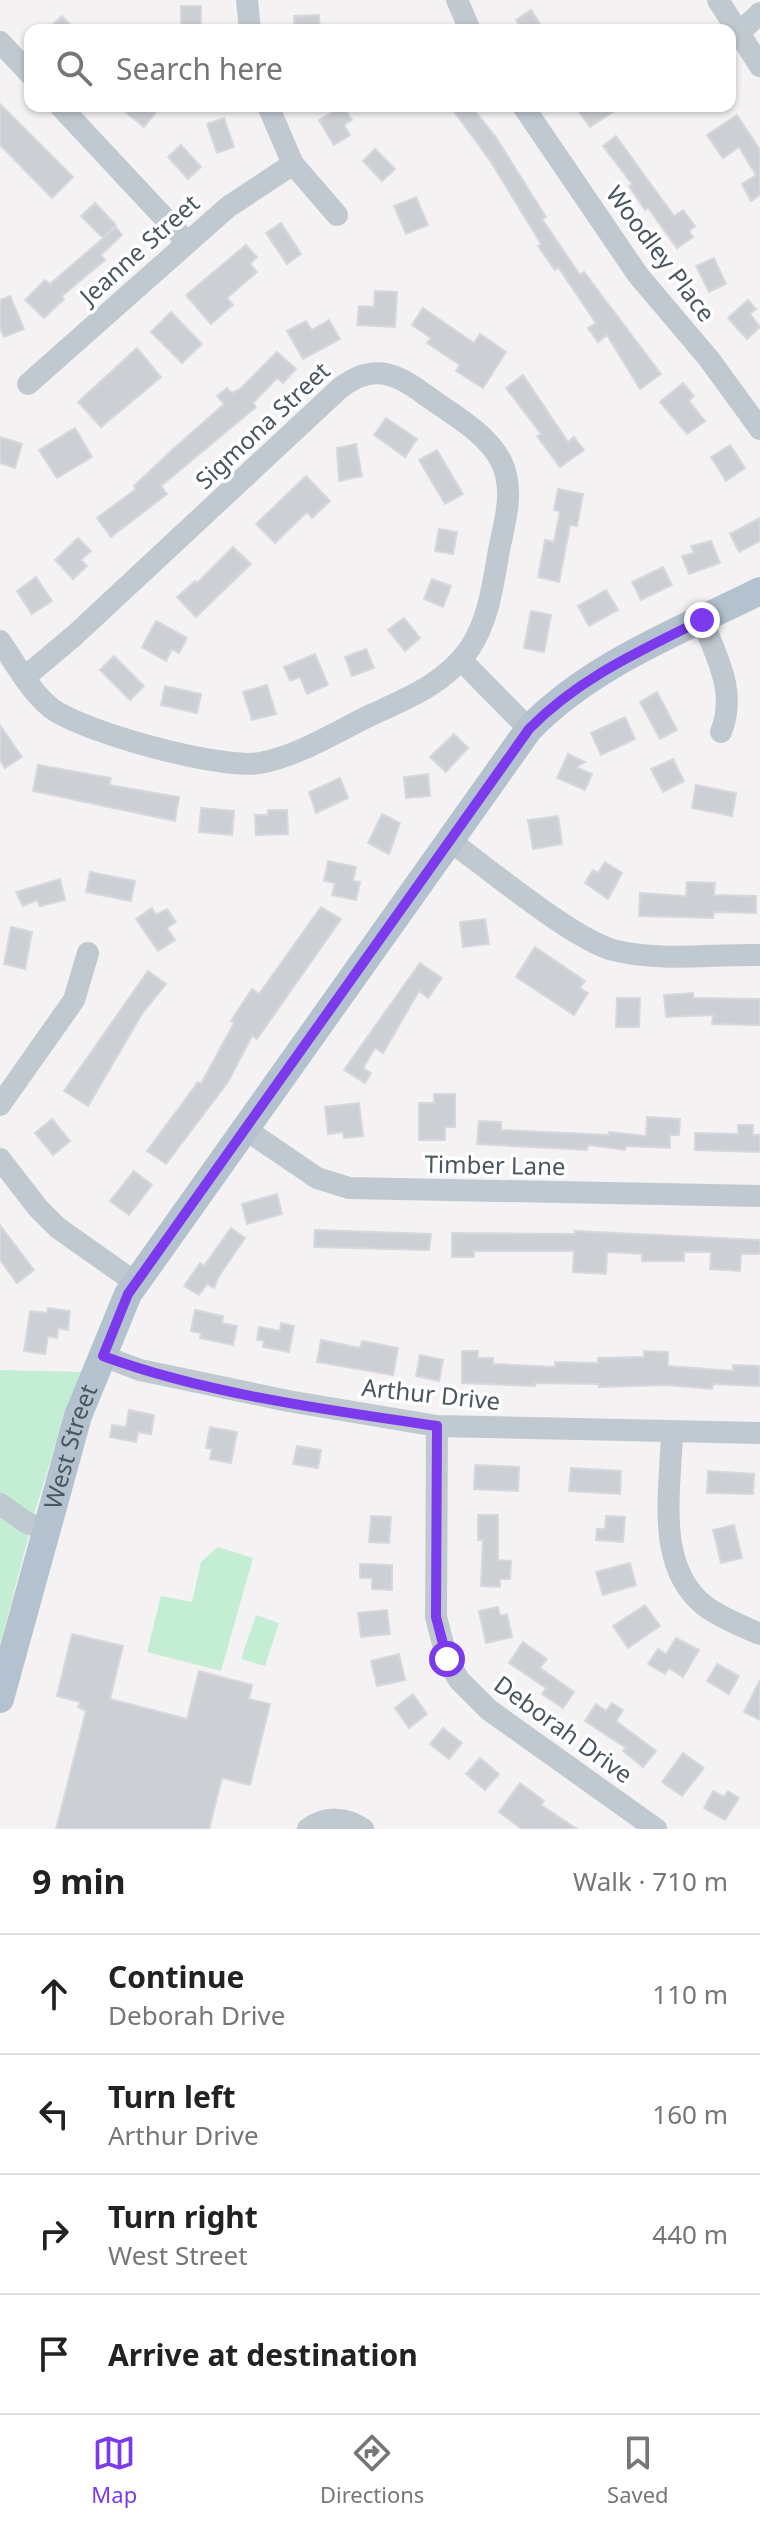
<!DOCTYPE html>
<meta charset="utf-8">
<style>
body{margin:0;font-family:"Noto Sans",sans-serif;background:#f6f6f6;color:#222}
.stop{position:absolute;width:24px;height:24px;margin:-18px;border:6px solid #7c3aed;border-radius:50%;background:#fff}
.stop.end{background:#7c3aed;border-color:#fff;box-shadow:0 2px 8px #0008}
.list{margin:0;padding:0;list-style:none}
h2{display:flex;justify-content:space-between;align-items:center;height:104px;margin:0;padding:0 32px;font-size:34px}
h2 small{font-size:26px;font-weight:400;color:#767676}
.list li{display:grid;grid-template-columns:52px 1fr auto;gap:24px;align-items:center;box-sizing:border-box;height:120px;padding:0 32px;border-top:2px solid #e0e0e0}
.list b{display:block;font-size:30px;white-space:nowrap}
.list p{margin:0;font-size:26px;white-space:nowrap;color:#767676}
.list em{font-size:26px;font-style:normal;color:#767676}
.icon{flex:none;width:44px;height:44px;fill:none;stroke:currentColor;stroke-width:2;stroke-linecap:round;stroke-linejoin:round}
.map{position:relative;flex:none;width:760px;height:1829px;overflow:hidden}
.search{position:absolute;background:#fff;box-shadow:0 2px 6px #0004;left:24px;right:24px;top:24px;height:88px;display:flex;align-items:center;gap:20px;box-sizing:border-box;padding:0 28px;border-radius:16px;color:#767676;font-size:30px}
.sheet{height:584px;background:#fff}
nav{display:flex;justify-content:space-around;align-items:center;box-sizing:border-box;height:112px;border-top:2px solid #e0e0e0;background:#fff;font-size:22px;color:#767676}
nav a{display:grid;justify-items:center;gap:4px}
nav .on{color:#7c3aed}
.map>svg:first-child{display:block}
.green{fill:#c4eed3}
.building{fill:#cccfd4;stroke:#d6d8dd;stroke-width:2}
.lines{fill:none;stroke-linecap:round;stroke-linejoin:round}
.minor{stroke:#c1c9d0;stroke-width:22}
.major{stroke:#b4c2cf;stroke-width:28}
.route{stroke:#7c3aed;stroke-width:10}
.labels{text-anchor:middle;stroke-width:7;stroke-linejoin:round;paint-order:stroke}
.street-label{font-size:24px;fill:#4a565f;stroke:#fff}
</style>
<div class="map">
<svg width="760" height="1829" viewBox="0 0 760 1829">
<rect width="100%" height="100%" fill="#f4f2f2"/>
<!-- green -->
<path class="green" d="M0,1370L85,1372L58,1436L32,1521L0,1499Z
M0,1515L29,1535L0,1645Z
M218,1547L253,1558L221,1671L147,1652L161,1596L192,1602L201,1562Z
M256,1615L279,1623L265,1666L241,1659Z"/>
<!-- building -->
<path class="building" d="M181,6H201V30H181Z
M531,10L544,30H522L516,20Z
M319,15L320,30H295L294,16Z
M62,16L75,30H47Z
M0,104L73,177L52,198L0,145Z
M118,106H161L144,127Z
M343,106L352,120L344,125L350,135L334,145L319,120Z
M450,106H471L495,136L546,217L542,219L580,275L584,272L661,374L640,389L607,335L598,342L588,328L596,323L558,267L555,270L538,246L541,244L491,162Z
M575,106H622L590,127Z
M737,115L760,150V195L751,201L742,184L756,175L739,147L723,158L707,135Z
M224,118L234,147L217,153L207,124Z
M616,136L674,216L683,210L695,226L689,231L693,237L677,248L648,208L645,210L629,186L632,184L603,146Z
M181,145L201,167L188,179L168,157Z
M375,149L395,169L382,181L363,161Z
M416,197L428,225L406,234L394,206Z
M95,203L116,225L103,238L81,216Z
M281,223L301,254L287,264L266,233Z
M116,227L122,235L101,255L105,260L62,296L64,299L44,318L25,300L45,280L50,284Z
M246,245L257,257L250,264L257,272L227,298L233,305L211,324L186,295Z
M714,258L726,284L709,292L696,266Z
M375,291L397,292L395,327L357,325L359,306L374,307Z
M10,296L24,329L4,337L0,328V300Z
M748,300L756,309L750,314L760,327L747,339L728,318Z
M423,308L474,343L480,334L506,352L483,388L456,371L460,365L427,343L431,338L412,325Z
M171,312L202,344L182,363L151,332Z
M329,320L340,339L303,359L287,331L306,321L312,330Z
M137,348L161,377L101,427L78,402Z
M277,352L296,369L283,383L277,378L253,403L256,407L161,486L167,494L111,537L97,518L136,489L134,486L172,450L224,404L217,396L227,388L232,393L241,388Z
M523,375L568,442L574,437L584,450L560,467L537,436L541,434L506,388Z
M683,383L694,396L689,401L705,421L687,434L660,402Z
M386,418L417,439L405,457L374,435Z
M75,428L92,457L57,478L39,450Z
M0,437L22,444L15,468L0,463Z
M356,444L362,476L339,481L337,448Z
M730,445L745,468L726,481L711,457Z
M437,450L463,494L445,504L419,460Z
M306,476L330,501L312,518L307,512L275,543L256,524Z
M558,489L583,494L577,526L570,525L559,582L538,577L545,540L554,542L560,511L554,510Z
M760,518V541L739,552L730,534Z
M439,529L457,532L453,554L435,551Z
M78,538L91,551L81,560L87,566L73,579L55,560Z
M711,541L720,563L689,574L682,556L694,553L691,546Z
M233,547L251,564L196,617L177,597L195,581L197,583Z
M663,567L672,585L641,600L632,582Z
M36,577L52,601L32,614L17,591Z
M432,579L451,586L443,607L424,599Z
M606,590L618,610L589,626L578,606Z
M531,611L551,615L544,652L524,648Z
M404,618L420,638L405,651L388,630Z
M156,621L187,638L179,653L172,649L166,661L142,647Z
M366,649L374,668L352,676L345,657Z
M315,654L328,685L307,694L300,677L290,681L284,667Z
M114,656L144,686L130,700L100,670Z
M267,685L276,714L252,720L243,692Z
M165,686L201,694L197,713L161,705Z
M657,692L677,730L660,739L640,702Z
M625,717L635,739L601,755L591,733Z
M0,725L22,757L5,768L0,760Z
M454,734L468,748L446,772L430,757Z
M568,754L585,762L576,767L592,774L585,790L557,778Z
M673,759L684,781L663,792L651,769Z
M38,765L111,778L109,785L179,797L175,821L33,791Z
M428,774L430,796L406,798L404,777Z
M340,778L348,798L316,813L309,792Z
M696,785L736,793L732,816L692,808Z
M201,808L234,811L232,835L199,832Z
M268,810H287L288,834L256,835L255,815H268Z
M382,814L400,823L389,854L368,843Z
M558,816L562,844L533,849L528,820Z
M328,861L356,867L353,881L360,882L356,900L332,895L335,883L324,881Z
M605,862L622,873L608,899L585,883L593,870L598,873Z
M90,872L135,881L131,901L86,892Z
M60,879L65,900L40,906L37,900L23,906L16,892Z
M687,882L715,883L714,895L756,896V913L714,912L713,918L639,916L640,893L686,896Z
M321,907L341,919L257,1039L252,1036L228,1082L166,1164L147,1151L198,1082L201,1084L234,1023L231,1021L252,989L259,994Z
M152,908L156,915L167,909L176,922L167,928L175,940L158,951L136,919Z
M485,919L489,944L463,947L460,922Z
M11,927L32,932L25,969L4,964Z
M535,947L585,981L580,988L588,993L574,1015L516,977Z
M420,963L442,978L428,998L419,991L383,1053L375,1048L363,1068L371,1073L365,1083L344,1070Z
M148,971L166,984L142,1014L88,1106L64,1091Z
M693,993V998L760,999V1025L712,1024L713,1015L666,1017L664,995Z
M617,998H640L639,1027H616Z
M434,1094H455V1127H445V1140H419V1103H434Z
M359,1103L363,1136L344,1138L343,1132L328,1134L325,1107Z
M647,1117L680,1119L679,1135H670V1148L626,1146L625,1150L588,1145L587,1150L477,1144L479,1121L501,1122V1130L609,1135V1132L646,1136Z
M52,1119L70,1141L53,1155L35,1133Z
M738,1125H753V1135H760V1152L695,1150V1133L738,1134Z
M134,1171L152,1185L129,1215L110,1201Z
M277,1194L282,1214L247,1224L242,1204Z
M0,1225L34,1270L17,1283L0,1260Z
M231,1228L245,1238L219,1276L214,1288L207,1284L199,1295L184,1286L200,1263L204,1266Z
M315,1230L431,1234L429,1250L314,1247Z
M575,1231L760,1240V1254H741L740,1271L710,1269L711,1252H684V1261H642V1254L607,1252L606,1274L573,1272L574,1251H474V1257H452V1233L575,1234Z
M48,1308L70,1311L68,1330L58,1328L57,1338L48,1336L45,1354L24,1351L30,1311L47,1313Z
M195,1310L223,1316L222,1323L237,1326L233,1345L200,1338L201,1333L191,1331Z
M281,1323L294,1326L289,1352L263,1347L264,1341L257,1340L259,1327L280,1331Z
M321,1340L360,1348L362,1341L398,1348L393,1375L317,1362Z
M462,1351H478V1358H493V1364L555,1367V1362L598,1363V1358L644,1357V1351L668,1352V1366L733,1371V1365L759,1366V1386L713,1384L712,1389L667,1385L599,1387V1384L535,1383V1386L462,1383Z
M420,1355L443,1360L439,1381L416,1376Z
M129,1410L154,1415L151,1434L138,1432L136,1442L110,1437L112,1425L126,1427Z
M210,1427L237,1432L231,1463L210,1459L212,1449L206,1448Z
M297,1446L321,1450L318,1468L293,1464Z
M475,1465L519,1467L518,1491L474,1489Z
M571,1468L621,1471L620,1494L569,1491Z
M708,1471L754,1474L753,1494L707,1493Z
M478,1515H498V1560L511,1561L510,1579H500V1587L481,1586L483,1540H478Z
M371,1516L391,1517L389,1543L369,1542Z
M606,1516L625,1517L623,1542L596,1540L597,1529H605Z
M734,1525L742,1558L721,1563L713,1530Z
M630,1563L636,1585L603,1595L596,1572Z
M360,1564L392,1565V1590L372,1589V1578H360Z
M645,1605L660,1626L628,1648L613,1626Z
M498,1607L500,1616L507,1614L512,1637L486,1643L479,1611Z
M387,1610L390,1634L361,1637L358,1613Z
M72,1634L123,1646L110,1699L187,1719L199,1671L252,1685L249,1699L270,1704L250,1785L222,1778L209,1829H56L86,1711L78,1707L80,1702L57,1696Z
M676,1638L699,1650L683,1677L669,1668L665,1674L648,1664L658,1649L666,1654Z
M523,1642L547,1659L540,1668L574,1692L563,1708L542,1694L546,1688L509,1663Z
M399,1654L405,1680L377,1686L371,1661Z
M717,1664L739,1676L729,1694L707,1681Z
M760,1680V1720L744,1712Z
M413,1694L427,1714L409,1728L395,1708Z
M612,1703L623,1710L616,1721L656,1751L643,1767L623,1751L626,1748L585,1721L596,1704L606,1711Z
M443,1728L462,1743L449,1759L430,1744Z
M683,1753L704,1768L682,1796L662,1782Z
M480,1758L499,1774L485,1790L466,1774Z
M520,1783L544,1801L541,1805L577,1829H522L499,1812Z
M713,1791L724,1797L728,1791L739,1798L725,1820L704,1808Z"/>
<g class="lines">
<!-- minor -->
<path class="minor" d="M247,0L250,30
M457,0L470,30
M718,0L760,66
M739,33L760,13
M0,42L30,74
M60,106L187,242
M268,106L293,164L337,215
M523,106L638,275L709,359L760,429
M28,384L228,207L293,164
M702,620C717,658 737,692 721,732
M0,641C15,663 30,691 51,708C83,732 221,770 260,763C298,756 336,732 371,715C408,698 446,683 470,648C489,619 493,584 499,550C505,521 515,489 501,461C486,432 450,413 424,394C394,371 370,364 339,389L75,635L25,677
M461,660L529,729
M450,841C489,869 571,938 613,950C658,962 713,954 760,955
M0,1105L74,1000L88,953
M245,1129L317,1178L349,1188L760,1196
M0,1159L38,1208L58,1228L136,1283
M103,1356L140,1370L288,1401L437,1426L760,1433
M437,1426L436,1617L447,1659L459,1680L489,1710L656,1829
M672,1431C671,1489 654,1566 705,1606C721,1618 742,1626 760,1634
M0,1504L27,1523L44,1528
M308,1829C325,1816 346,1817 363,1829"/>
<!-- major -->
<path class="major" id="s1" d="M0,1699L78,1416L128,1294L529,729C592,664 680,631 760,591"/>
</g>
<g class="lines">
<!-- route -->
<path class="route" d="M447,1659L436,1617L437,1426C332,1411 202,1393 103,1356L128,1294L529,729C579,678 640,651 702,620"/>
</g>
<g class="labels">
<!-- street labels -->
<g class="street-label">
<text transform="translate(140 250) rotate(-42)" y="8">Jeanne Street</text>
<text transform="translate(660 254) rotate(53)" y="8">Woodley Place</text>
<text transform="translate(263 426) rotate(-43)" y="8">Sigmona Street</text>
<text transform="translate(495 1166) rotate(1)" y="8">Timber Lane</text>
<text transform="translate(431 1395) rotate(6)" y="8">Arthur Drive</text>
<text dy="8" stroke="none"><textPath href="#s1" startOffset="262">West Street</textPath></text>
<text transform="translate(563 1730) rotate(36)" y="8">Deborah Drive</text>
</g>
</g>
</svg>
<div class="stop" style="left:447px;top:1659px"></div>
<div class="stop end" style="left:702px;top:620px"></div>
<div class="search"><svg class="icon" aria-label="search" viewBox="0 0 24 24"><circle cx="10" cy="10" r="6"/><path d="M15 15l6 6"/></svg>Search here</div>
</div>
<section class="sheet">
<h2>9 min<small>Walk · 710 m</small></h2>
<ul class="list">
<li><svg class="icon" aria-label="ahead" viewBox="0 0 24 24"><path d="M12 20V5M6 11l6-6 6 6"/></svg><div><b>Continue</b><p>Deborah Drive</p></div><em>110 m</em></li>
<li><svg class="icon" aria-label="left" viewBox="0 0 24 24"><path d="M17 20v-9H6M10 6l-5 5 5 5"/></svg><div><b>Turn left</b><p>Arthur Drive</p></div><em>160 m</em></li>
<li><svg class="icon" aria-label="right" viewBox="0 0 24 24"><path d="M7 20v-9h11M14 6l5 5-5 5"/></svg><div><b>Turn right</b><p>West Street</p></div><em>440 m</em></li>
<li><svg class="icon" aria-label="arrive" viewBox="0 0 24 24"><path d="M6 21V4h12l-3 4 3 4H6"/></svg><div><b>Arrive at destination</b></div></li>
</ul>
</section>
<nav>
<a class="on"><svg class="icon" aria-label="map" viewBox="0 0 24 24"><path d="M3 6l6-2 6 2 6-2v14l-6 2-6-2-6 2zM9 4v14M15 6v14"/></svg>Map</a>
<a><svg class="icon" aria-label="directions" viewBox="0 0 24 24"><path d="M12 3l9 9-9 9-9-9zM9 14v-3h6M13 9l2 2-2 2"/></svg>Directions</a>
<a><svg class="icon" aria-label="saved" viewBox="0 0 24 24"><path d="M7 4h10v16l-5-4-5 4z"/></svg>Saved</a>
</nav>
